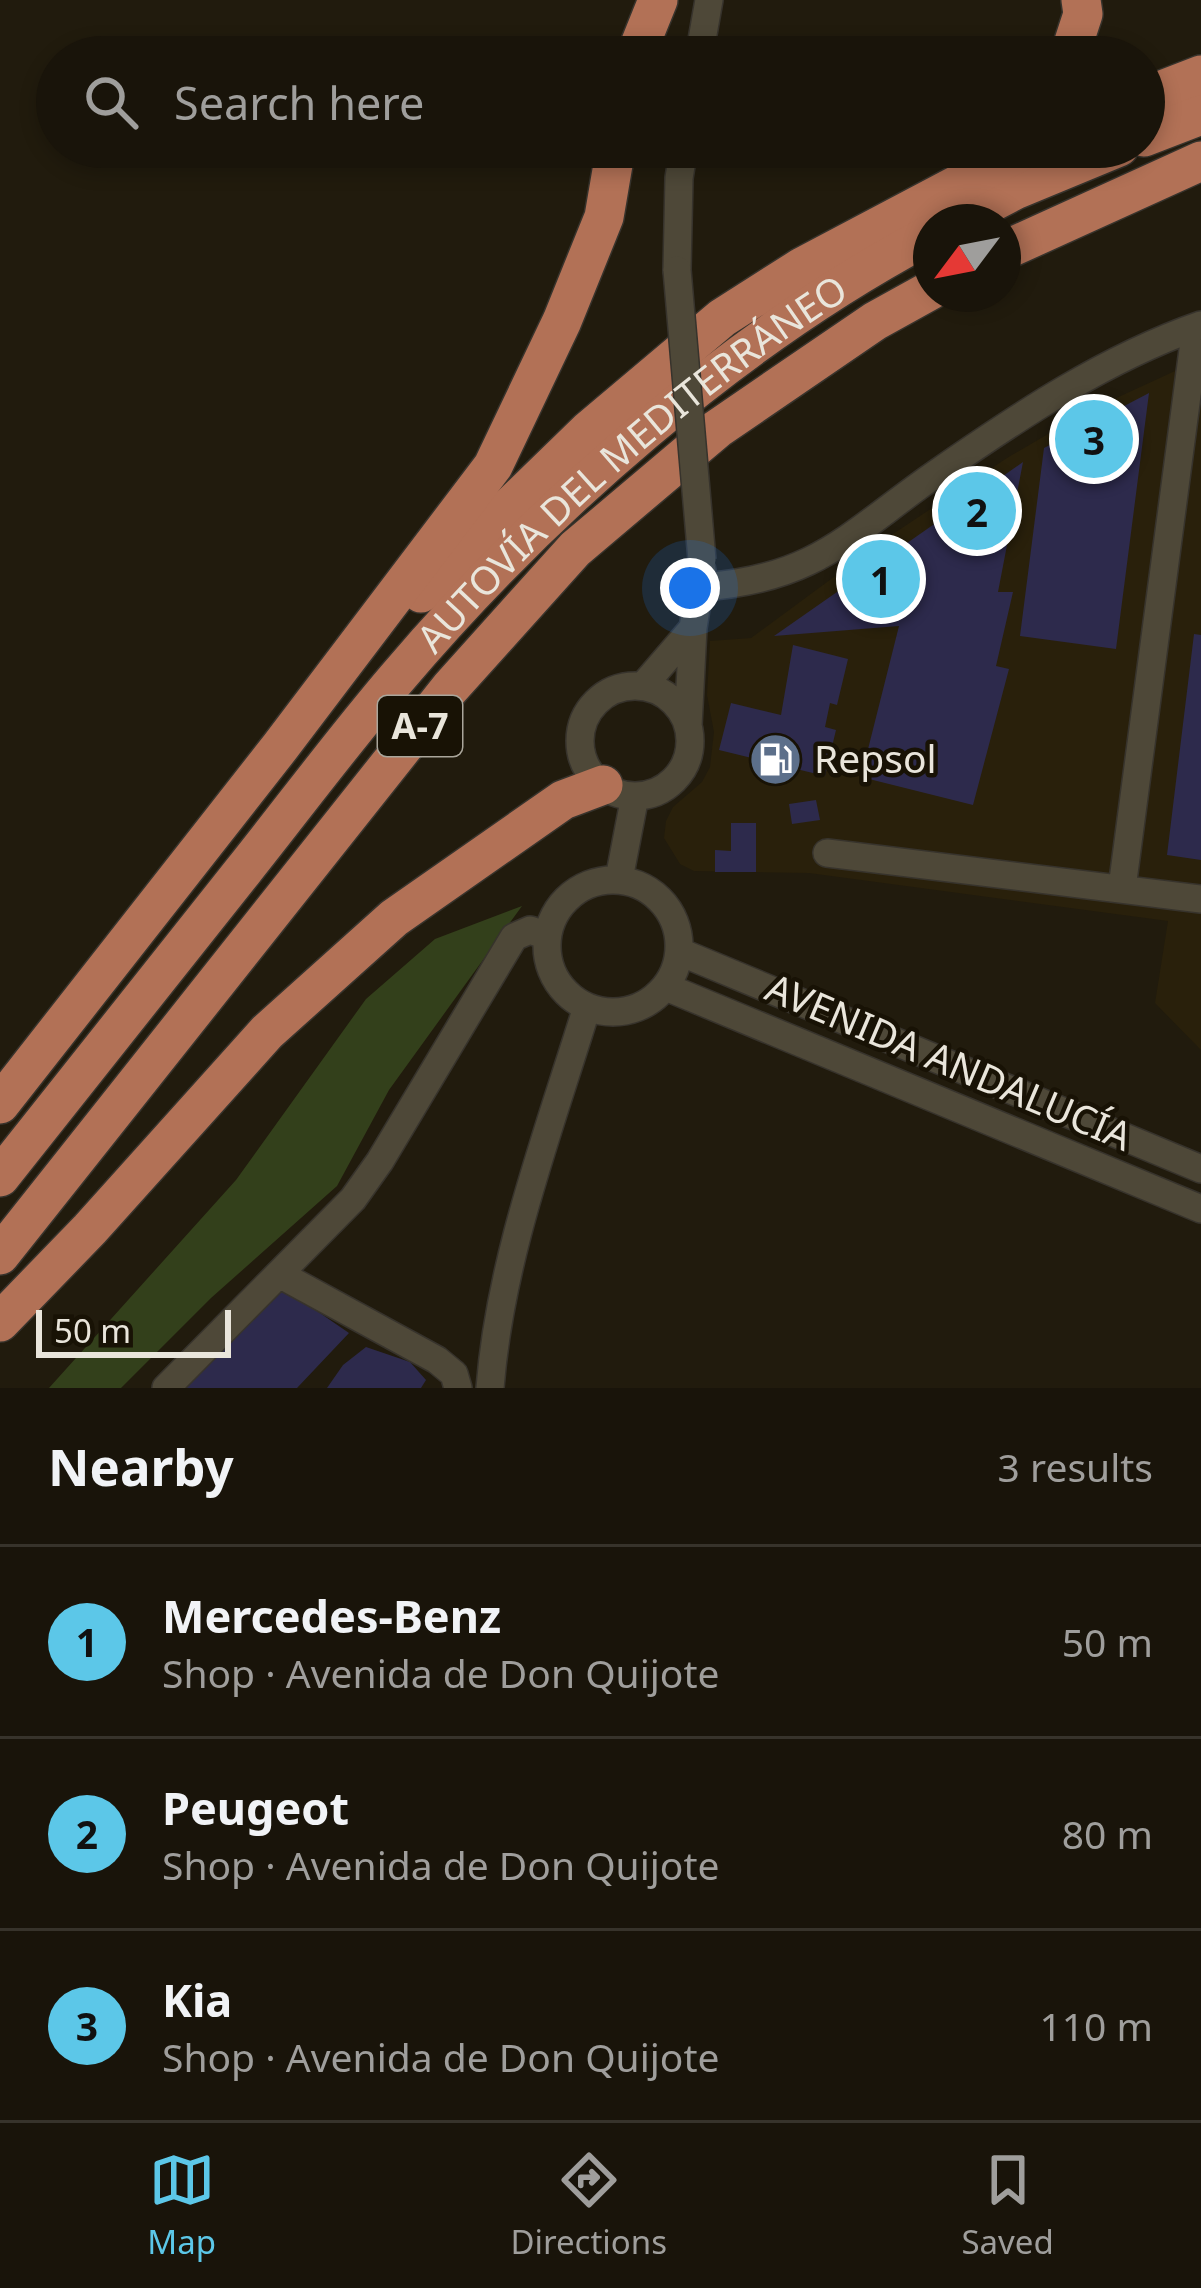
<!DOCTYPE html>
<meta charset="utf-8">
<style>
body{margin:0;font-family:"Noto Sans",sans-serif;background:#221d13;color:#f1f3f6}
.compass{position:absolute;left:913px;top:204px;width:108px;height:108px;border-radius:50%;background:#19140a;box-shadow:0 6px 18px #0003;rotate:238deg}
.scale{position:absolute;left:36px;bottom:30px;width:195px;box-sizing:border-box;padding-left:12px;border:6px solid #e9e5db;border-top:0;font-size:33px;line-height:42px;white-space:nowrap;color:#e9e5db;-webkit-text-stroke:9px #181205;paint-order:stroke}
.you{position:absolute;left:690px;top:588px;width:42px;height:42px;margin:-30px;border:9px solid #fff;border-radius:50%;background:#1a73e8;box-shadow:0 0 0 18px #1a73e833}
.badge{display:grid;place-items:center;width:78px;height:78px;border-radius:50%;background:#5cc7e8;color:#111;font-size:39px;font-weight:700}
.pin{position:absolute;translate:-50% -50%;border:6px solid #fff;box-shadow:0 3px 12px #0006}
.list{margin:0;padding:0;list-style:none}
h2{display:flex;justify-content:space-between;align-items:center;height:156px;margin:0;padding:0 48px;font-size:51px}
h2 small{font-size:39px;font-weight:400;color:#9f9e9c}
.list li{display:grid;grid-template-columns:78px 1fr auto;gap:36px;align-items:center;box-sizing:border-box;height:192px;padding:0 48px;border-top:3px solid #37332b}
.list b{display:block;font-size:45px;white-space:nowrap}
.list p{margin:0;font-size:39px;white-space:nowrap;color:#9f9e9c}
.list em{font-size:39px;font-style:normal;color:#9f9e9c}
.icon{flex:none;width:66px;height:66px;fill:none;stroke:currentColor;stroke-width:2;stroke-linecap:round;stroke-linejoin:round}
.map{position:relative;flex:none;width:1201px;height:1388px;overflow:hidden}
.search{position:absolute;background:#19140a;box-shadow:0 6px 18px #0003;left:36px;right:36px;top:36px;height:132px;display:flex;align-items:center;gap:30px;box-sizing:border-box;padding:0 42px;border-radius:66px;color:#9f9e9c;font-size:45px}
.sheet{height:732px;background:#19140a}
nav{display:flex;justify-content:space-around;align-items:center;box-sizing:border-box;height:168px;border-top:3px solid #37332b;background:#19140a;font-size:33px;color:#9f9e9c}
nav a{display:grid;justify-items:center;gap:6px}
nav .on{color:#5cc7e8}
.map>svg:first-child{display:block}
.built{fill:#29200b}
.green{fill:#33401b}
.building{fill:#2d2a4c}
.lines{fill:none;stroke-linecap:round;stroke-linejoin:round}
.minor-casing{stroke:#37332c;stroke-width:30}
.highway-casing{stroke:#37332c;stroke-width:42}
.minor{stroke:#4e4838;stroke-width:27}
.highway{stroke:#b27156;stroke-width:39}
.minor-bridge-casing{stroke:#37332c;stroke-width:30;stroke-linecap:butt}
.minor-bridge{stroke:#4e4838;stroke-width:27}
.labels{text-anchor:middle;stroke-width:9;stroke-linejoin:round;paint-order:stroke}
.shield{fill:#181205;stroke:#aaa69b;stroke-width:3}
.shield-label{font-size:36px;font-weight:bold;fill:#e9e5db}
.street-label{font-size:39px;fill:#e9e5db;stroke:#181205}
.poi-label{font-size:39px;fill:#e9e5db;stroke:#181205;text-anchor:start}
</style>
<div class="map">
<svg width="1201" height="1388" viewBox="0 0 1201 1388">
<rect width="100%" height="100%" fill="#211b0d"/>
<!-- built -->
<path class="built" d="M1201,359V1050L1155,1003L1168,921L809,873L694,871L680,864L664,838L666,821L673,807L702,782L710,767L714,732L707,695L710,641L751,638L884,540L1007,458L1086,412Z"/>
<!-- green -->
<path class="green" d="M522,906L389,1090L337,1186L211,1298L121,1388H49L236,1180L366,999L435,939Z"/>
<!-- building -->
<path class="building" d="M1149,393L1116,649L1020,636L1044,448Z
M1023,462L998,592H1013L996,666L1009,669L973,805L861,777L899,626L774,636Z
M1194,634L1201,635V860L1167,855Z
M793,645L848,659L837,705L830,703L825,727L836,730L825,776L719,750L731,703L781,715Z
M816,800L820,820L792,824L789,804Z
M731,823H756V872H715V850L731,851Z
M282,1287L349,1333L297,1388H182Z
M366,1347L410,1362L426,1380L421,1388H327L343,1365Z"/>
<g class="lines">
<defs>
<path id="minor" d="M699,57L709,0
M677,270L679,178L684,147
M702,587C817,579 849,534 937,473C1019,416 1106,358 1201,325
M643,686L693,628
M580 741a55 55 0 1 1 110 0a55 55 0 1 1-110 0Z
M688,726L693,628L702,570
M827,853L1201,899
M619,879L635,796
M547 946a66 66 0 1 1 132 0a66 66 0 1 1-132 0Z
M1122,888L1196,327
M680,952L1201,1169
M666,987L1201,1209
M279,1274L437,1360L454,1374L458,1388
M166,1388L353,1199L380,1161L514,937L530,930L547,936
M490,1388C500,1258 549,1131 587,1007"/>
<g id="highway">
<path d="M635,57L658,0"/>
<path d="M1069,57L1083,14L1081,0"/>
<path d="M1144,97L1201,75"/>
<path d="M1144,137L1201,115"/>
<path d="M954,222L1015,190L1119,147"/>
<path d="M1003,251L1201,161"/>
<path d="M421,593L588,431L722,318L802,267L1029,147"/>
<path d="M0,1104L280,747L493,466L562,321L604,217L616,147"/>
<path id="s1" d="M0,1177C81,1075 162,973 243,871C294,807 343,741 396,679C540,509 734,338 931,234"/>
<path d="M0,1255L450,688L575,549L717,429L875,321L931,290"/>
<path d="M0,1322L90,1229L267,1032L394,918L563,800L603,785"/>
</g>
</defs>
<!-- minor casing -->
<use href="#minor" class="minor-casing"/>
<!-- highway casing -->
<use href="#highway" class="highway-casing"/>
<!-- minor -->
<use href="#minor" class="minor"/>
<!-- highway -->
<use href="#highway" class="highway"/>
<defs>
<path id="minor-bridge" d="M677,270L702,560"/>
</defs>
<!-- minor-bridge casing -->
<use href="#minor-bridge" class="minor-bridge-casing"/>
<!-- minor-bridge -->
<use href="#minor-bridge" class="minor-bridge"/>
</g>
<!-- icons -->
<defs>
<symbol id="fuel-disc" viewBox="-11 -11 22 22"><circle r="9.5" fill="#5c6f8a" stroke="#181205"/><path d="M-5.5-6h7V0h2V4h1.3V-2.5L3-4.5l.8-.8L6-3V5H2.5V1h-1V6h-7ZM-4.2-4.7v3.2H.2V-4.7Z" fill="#fff"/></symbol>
</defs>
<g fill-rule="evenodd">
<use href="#fuel-disc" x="746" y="730" width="59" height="59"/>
</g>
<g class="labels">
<!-- shield labels -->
<rect class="shield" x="378" y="696" width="84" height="60" rx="9"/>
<g class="shield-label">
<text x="420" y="739">A-7</text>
</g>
<!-- street labels -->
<g class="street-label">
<text dy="14" stroke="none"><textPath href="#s1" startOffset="957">AUTOVÍA DEL MEDITERRÁNEO</textPath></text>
<text transform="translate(949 1062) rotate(23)" y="14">AVENIDA ANDALUCÍA</text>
</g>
<!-- poi labels -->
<g class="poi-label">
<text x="814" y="773">Repsol</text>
</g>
</g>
</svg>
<svg class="compass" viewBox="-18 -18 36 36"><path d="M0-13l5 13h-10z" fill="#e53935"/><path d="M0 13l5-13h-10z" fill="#9f9e9c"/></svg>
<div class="scale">50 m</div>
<div class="you"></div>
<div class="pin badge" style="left:881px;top:579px">1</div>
<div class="pin badge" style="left:977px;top:511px">2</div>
<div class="pin badge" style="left:1094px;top:439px">3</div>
<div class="search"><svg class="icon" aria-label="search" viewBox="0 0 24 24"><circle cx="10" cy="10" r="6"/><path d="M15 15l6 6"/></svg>Search here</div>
</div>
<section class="sheet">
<h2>Nearby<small>3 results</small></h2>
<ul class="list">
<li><span class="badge">1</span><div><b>Mercedes-Benz</b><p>Shop · Avenida de Don Quijote</p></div><em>50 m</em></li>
<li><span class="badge">2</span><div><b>Peugeot</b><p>Shop · Avenida de Don Quijote</p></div><em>80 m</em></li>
<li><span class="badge">3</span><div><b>Kia</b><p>Shop · Avenida de Don Quijote</p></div><em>110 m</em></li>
</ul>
</section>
<nav>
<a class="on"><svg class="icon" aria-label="map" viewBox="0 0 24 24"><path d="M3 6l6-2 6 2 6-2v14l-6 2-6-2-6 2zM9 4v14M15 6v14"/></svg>Map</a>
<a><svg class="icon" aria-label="directions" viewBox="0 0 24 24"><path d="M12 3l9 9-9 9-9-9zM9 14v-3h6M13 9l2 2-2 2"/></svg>Directions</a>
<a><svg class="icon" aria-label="saved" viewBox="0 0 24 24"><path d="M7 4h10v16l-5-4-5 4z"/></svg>Saved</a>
</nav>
